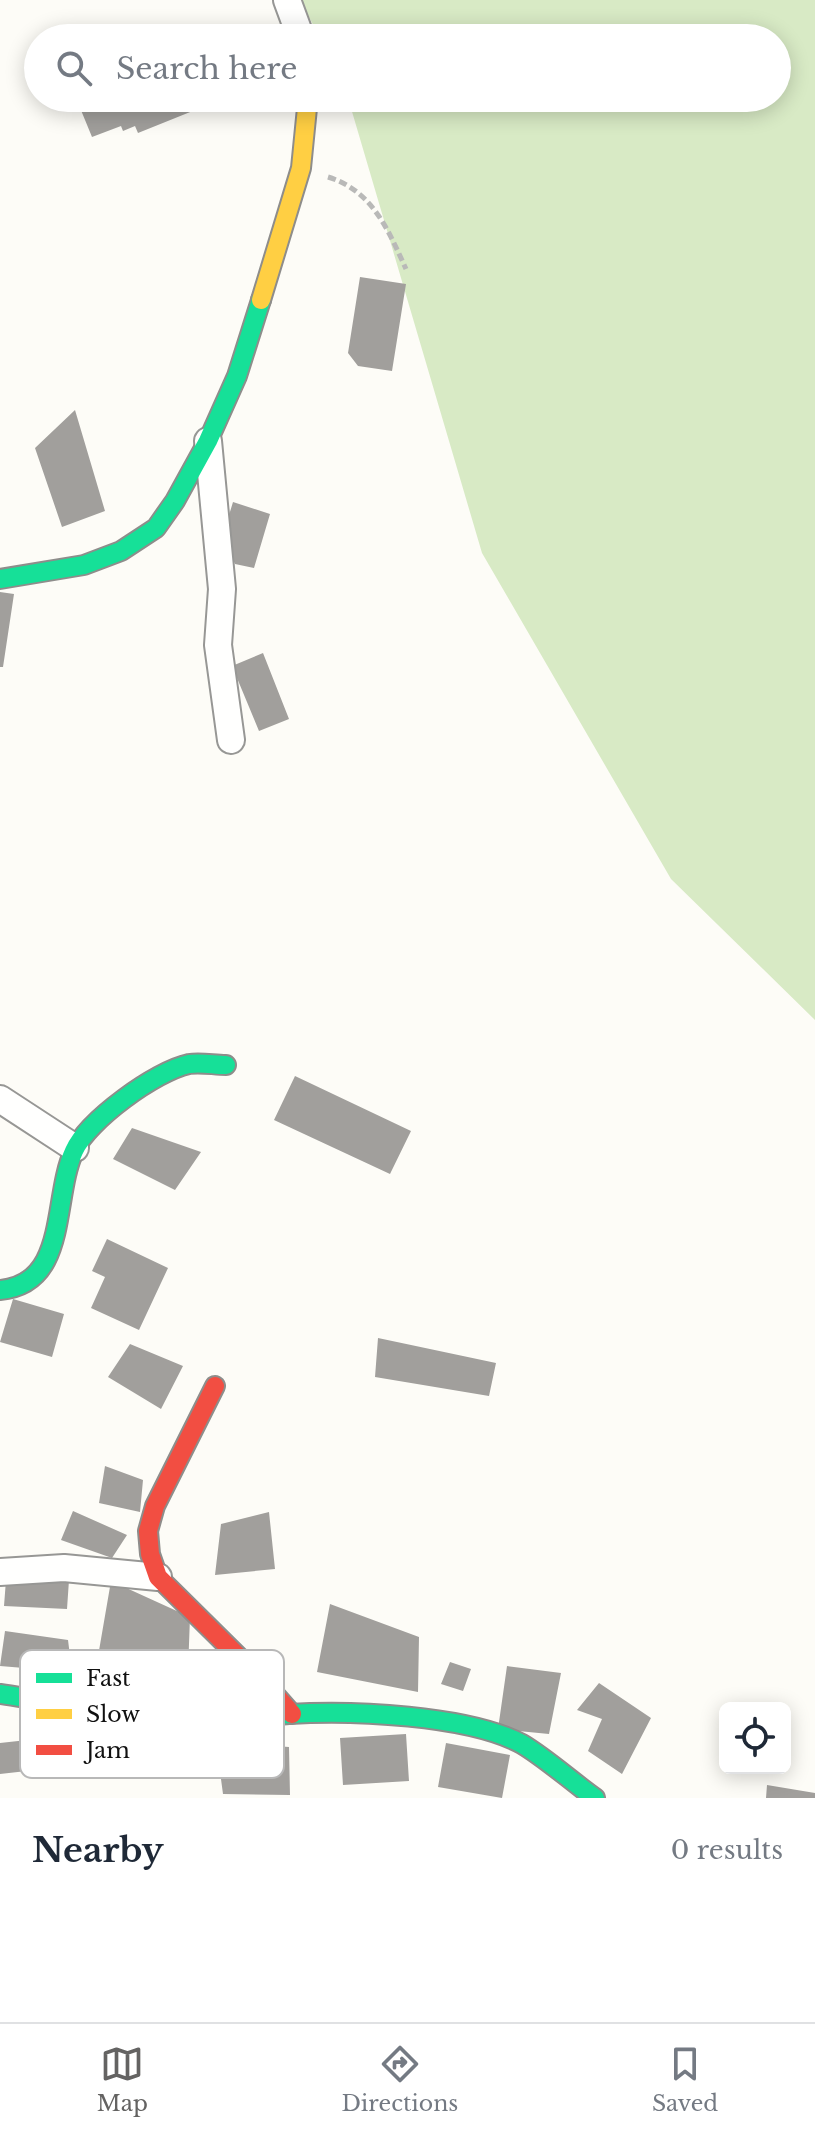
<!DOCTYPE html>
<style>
body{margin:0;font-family:"Libre Baskerville",serif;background:#f2f2f3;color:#1f2937}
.controls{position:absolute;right:24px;bottom:24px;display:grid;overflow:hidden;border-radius:12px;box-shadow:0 4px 20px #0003}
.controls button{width:72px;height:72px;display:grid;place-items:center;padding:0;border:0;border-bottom:2px solid #e0e1e3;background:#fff;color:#1f2937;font:40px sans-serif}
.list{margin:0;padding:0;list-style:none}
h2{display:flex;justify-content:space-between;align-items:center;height:104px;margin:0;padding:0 32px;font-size:34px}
h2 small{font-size:26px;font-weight:400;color:#747a83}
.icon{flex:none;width:44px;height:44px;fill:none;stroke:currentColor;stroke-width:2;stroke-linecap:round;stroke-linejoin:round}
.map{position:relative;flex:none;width:815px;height:1798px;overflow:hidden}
.search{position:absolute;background:#fff;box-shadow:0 4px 20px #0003;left:24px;right:24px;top:24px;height:88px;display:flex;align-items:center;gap:20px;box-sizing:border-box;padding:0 28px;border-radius:44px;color:#747a83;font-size:30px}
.sheet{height:224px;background:#fff}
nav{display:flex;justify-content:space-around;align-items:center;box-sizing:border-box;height:112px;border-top:2px solid #e0e1e3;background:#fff;font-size:22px;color:#747a83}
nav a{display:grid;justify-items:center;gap:4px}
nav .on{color:#646362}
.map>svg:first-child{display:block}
.forest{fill:#d8eac5}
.building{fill:#a19f9c}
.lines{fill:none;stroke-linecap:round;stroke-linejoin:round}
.street-casing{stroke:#979795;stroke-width:30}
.fast-casing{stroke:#8e8d8b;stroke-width:22}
.slow-casing{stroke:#8e8d8b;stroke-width:22}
.jam-casing{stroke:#8e8d8b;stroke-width:22}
.path{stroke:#b9b9b8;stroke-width:5;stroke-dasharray:8 4;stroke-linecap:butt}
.street{stroke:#fffffe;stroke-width:26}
.fast{stroke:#16e098;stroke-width:18}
.slow{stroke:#ffcf43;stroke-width:18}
.jam{stroke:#f24e42;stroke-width:18}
.key{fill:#fff;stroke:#b8b8b8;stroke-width:2}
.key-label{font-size:22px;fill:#111}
</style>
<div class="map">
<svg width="815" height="1798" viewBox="0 0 815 1798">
<rect width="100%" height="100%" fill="#fdfcf7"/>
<!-- forest -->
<path class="forest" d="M300,0H815V1020L671,879L482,553L348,98H777V38H320Z"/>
<!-- building -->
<path class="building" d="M76,98H225L138,133L135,126L123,131L121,126L92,137Z
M360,277L406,284L392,371L358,366L348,353Z
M75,410L105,511L62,527L35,448Z
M233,502L270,514L254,568L235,564L222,538Z
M0,592L14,594L3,667H0Z
M263,653L289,719L259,731L232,666Z
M295,1076L411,1131L390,1174L274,1120Z
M132,1128L201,1152L175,1190L113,1159Z
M107,1239L168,1268L139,1330L91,1308L105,1277L92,1271Z
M13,1299L64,1314L52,1357L0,1342Z
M378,1338L496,1363L489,1396L375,1377Z
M130,1344L183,1366L161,1409L108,1377Z
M105,1466L143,1480L140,1512L99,1503Z
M73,1511L127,1535L112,1558L61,1540Z
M269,1512L275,1569L215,1575L221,1524Z
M6,1580H69L67,1609L4,1606Z
M111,1581L190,1617L188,1671L96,1668Z
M330,1604L419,1637L418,1692L317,1672Z
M5,1631L68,1640L72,1672L0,1666Z
M450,1662L471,1669L463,1691L441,1684Z
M507,1666L561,1673L549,1734L498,1729Z
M599,1683L651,1718L622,1774L588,1751L602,1719L577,1710Z
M118,1730L116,1761L0,1774V1743Z
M406,1734L409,1781L343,1785L340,1738Z
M216,1742L289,1747L290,1795L223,1794Z
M446,1743L510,1755L502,1798L438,1787Z
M767,1785L815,1793V1798H766Z"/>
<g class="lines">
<defs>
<path id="street" d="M287,0L301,38
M208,441L222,589L218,645L231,740
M0,1099L75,1148
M0,1572L64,1568L158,1577"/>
<path id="fast" d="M0,579L84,565L121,551L156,528L175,501L208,441L237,376L261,300
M0,1290C69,1284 52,1198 74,1151C88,1120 156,1071 189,1064C201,1062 214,1065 226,1065
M0,1694C68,1704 136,1718 204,1721C232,1722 261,1716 289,1714C351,1710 468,1715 522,1744C547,1759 571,1781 595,1798"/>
<path id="slow" d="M261,300L301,168L308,98"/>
<path id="jam" d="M215,1386L155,1506L148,1531L150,1554L158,1577L264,1682L292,1714"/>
</defs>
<!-- street casing -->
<use href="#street" class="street-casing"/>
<!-- fast casing -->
<use href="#fast" class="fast-casing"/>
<!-- slow casing -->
<use href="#slow" class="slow-casing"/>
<!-- jam casing -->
<use href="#jam" class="jam-casing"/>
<!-- path -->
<path class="path" d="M328,177C373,191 388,230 406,269"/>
<!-- street -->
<use href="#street" class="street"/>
<!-- fast -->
<use href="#fast" class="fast"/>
<!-- slow -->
<use href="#slow" class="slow"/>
<!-- jam -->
<use href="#jam" class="jam"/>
</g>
<!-- legend -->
<rect x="20" y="1650" width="264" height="128" rx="12" class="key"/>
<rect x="36" y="1673" width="36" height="10" fill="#16e098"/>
<rect x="36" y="1709" width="36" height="10" fill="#ffcf43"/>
<rect x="36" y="1745" width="36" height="10" fill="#f24e42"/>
<g class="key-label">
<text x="86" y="1686">Fast</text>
<text x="86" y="1722">Slow</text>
<text x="86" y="1758">Jam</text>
</g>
</svg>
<div class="controls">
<button><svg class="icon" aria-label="locate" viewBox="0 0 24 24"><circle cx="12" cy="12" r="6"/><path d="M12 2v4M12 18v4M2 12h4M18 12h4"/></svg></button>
</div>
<div class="search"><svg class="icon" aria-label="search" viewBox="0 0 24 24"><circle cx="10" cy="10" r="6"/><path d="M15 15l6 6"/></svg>Search here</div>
</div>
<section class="sheet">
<h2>Nearby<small>0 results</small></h2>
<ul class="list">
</ul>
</section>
<nav>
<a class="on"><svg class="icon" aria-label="map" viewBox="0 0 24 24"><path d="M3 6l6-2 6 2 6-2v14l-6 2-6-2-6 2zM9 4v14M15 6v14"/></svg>Map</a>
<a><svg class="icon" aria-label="directions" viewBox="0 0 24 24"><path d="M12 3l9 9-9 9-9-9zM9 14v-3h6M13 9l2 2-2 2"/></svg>Directions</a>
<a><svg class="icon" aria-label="saved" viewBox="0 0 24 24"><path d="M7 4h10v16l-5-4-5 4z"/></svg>Saved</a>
</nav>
